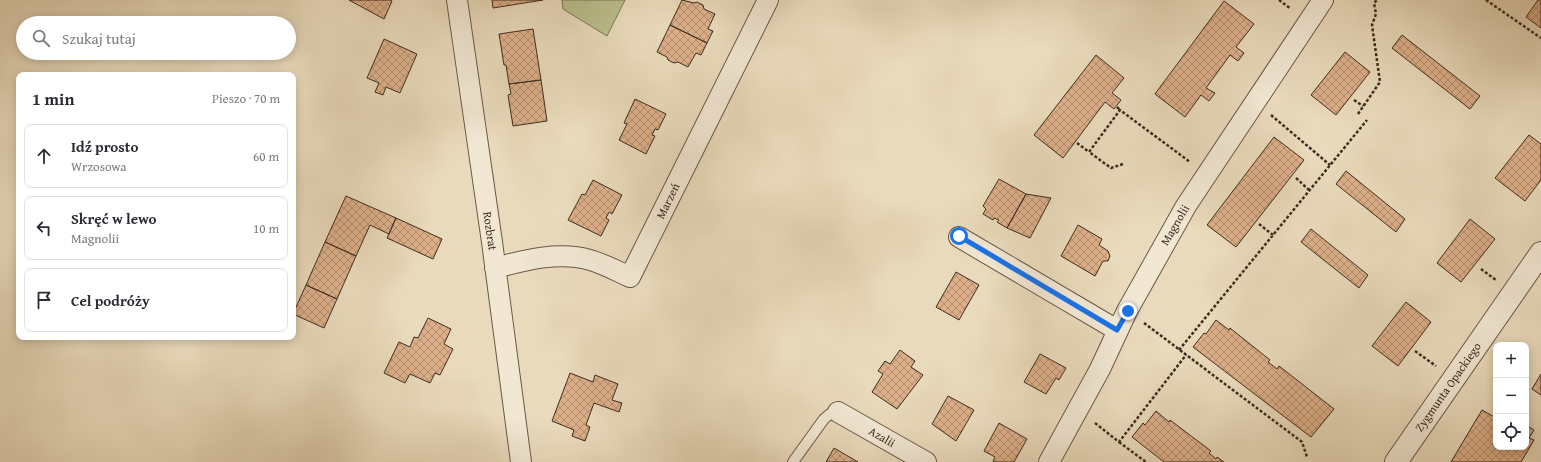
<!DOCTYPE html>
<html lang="pl">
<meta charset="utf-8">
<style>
body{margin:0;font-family:"Gentium Book Plus",serif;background:#f2f2f3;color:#2b2b33}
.controls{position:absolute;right:12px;bottom:12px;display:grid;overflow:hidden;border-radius:8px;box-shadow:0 2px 10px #0003}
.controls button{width:36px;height:36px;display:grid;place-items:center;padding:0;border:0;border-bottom:1px solid #e1e1e2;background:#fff;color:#2b2b33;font:20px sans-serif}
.stop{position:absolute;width:12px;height:12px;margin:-9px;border:3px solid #1a73e8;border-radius:50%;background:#fff}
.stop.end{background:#1a73e8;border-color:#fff;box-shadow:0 1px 4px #0008}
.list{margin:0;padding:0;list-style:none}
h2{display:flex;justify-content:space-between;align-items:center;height:52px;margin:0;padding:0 16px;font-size:17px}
h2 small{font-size:13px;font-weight:400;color:#7c7c81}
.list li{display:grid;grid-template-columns:26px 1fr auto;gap:12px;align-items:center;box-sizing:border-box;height:64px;margin:0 8px 8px;padding:0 8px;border:1px solid #e1e1e2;border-radius:8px}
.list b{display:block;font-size:15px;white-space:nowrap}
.list p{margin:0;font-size:13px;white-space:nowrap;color:#7c7c81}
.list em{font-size:13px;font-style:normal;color:#7c7c81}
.icon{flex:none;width:22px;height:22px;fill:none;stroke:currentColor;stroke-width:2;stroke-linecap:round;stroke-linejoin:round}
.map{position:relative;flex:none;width:1541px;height:462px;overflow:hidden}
.search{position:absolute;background:#fff;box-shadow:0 2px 10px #0003;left:16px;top:16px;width:280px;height:44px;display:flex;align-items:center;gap:10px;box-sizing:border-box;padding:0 14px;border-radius:22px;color:#7c7c81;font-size:15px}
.panel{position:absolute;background:#fff;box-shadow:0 2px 10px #0003;left:16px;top:72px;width:280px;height:268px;border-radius:8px}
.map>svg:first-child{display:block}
.grass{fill:#bbbe8d;stroke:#7c7556}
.building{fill:url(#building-cross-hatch);stroke:#3e2c1f}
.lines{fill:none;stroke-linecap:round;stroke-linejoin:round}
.service-casing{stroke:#695846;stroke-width:12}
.minor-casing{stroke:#695846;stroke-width:22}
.tertiary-casing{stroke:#695846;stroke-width:24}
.path{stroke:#3e2c1f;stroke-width:2.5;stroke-dasharray:3 2;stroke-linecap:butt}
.service{stroke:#f1e7d3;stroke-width:10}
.minor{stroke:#f1e7d3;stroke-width:20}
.tertiary{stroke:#f1e7d3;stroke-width:22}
.route{stroke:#1a73e8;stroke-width:5}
.labels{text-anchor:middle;stroke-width:4;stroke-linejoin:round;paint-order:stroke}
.street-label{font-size:12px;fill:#3e2c1f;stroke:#f1e7d3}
</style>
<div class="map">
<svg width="1541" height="462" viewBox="0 0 1541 462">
<defs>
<pattern id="building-cross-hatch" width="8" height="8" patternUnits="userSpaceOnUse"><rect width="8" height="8" fill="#dcaf89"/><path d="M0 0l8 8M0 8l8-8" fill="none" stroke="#b48f6f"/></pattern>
</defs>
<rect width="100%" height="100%" fill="#e9dabb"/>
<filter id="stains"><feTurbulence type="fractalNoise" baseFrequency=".005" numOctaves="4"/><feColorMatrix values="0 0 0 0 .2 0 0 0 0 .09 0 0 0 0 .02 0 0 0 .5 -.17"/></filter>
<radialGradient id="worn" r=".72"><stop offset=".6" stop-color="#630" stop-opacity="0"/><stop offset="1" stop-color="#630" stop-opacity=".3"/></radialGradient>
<!-- grass -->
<path class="grass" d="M562,0H625L607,36L563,9Z"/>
<!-- building -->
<path class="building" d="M349,0H390L392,1L384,19Z
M492,0H543L493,8Z
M682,0L694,3L697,2L703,5L704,9L715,14L708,29L713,31L707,43L670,25Z
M1538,0H1541V28L1526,17Z
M1224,1L1254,24L1236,47L1244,53L1238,61L1230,55L1206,88L1215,93L1209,101L1201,95L1185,117L1155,94Z
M670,25L707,43L701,55L696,53L688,67L678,62L674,63L668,60L667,57L657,52Z
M533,29L541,80L509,84L506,65H504L499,34Z
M1402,35L1480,96L1470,109L1392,48Z
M384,39L417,54L400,93L386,87L383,95L375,92L379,83L367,78Z
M1345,52L1370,72L1336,115L1311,95Z
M1096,55L1124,78L1112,93L1121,100L1114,109L1105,102L1063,158L1034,135Z
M541,80L547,121L513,126L508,95L511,94L509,84Z
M635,99L666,114L658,130L655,129L652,135L655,136L646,154L619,140L627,124L624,123Z
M1529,135L1541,144V180L1525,201L1495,178Z
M1274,137L1304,160L1236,247L1207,225Z
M1346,171L1405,219L1396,232L1336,184Z
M999,179L1026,194L1007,228L997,222L999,220L994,218L993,220L983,214L986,209L983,206Z
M593,180L622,195L612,214L609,212L606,218L609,220L601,236L568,220L582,194L585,195Z
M1026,194L1051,198L1030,238L1007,228Z
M346,196L396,218L389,234L370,225L356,256L325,242Z
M396,218L442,239L433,259L387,238Z
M1470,219L1495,239L1461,282L1437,263Z
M1078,225L1102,239L1099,245L1108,251L1110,256L1108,261H1103L1095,276L1061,256Z
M1311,229L1368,275L1359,288L1301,242Z
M325,242L356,256L337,299L306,285Z
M956,272L979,285L959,320L936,307Z
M306,285L337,299L324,328L293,314Z
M1406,302L1431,322L1398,366L1372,346Z
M428,318L451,329L444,344L453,349L440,375L435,373L430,383L410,374L405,383L384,373L399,342L410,347L414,337L418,338Z
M1216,320L1229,330L1230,328L1270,360L1268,362L1277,369L1279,366L1334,409L1311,437L1193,347L1204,333L1206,334Z
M900,350L915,361L911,367L923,375L897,409L872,392L883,374L878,371L885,361L890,364Z
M1040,354L1066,368L1059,380L1056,378L1046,394L1024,382Z
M570,373L593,382L595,375L618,384L612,400L622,403L619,412L594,403L586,425L590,427L585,441L572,436L574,430L552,421Z
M1541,374V395L1532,389Z
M948,396L974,410L956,441L932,424Z
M1482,410L1496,418V447H1526V425L1534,430L1529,438L1534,440L1521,462H1451Z
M1156,411L1169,422L1170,420L1211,451L1209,453L1216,459L1217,457L1224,462H1164L1132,437L1143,423L1145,425Z
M999,423L1027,439L1014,462H994L993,461L995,457L984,451Z
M834,448L858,462H826Z"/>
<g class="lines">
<defs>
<path id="service" d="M793,462L824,419L830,414L838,412"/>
<path id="minor" d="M457,0L492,242L521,462
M959,237L1117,330
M495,268C525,260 559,251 590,260C604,264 617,271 630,277L768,0
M838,412L926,462
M1049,462L1100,369L1127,311L1186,206L1323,0"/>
<path id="tertiary" d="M1396,462L1541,253"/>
</defs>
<!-- service casing -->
<use href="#service" class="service-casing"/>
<!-- minor casing -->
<use href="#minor" class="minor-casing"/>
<!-- tertiary casing -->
<use href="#tertiary" class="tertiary-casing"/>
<!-- path -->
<path class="path" d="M1279,0L1291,9
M1486,0L1541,38
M1354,100L1363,106
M1117,107L1120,110
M1358,114L1380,82L1372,25L1376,14L1374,3L1377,0
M1271,115L1330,165
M1077,143L1089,152
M1123,164L1111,168L1089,152L1120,110L1190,162
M1296,178L1309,190
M1259,224L1273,235
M1481,269L1496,280
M1144,323L1302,442L1307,457
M1179,350L1367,120
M1415,351L1436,366
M1095,423L1119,442L1186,355
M1119,442L1146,462"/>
<!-- service -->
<use href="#service" class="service"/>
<!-- minor -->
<use href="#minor" class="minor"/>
<!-- tertiary -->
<use href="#tertiary" class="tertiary"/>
</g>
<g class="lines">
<!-- route -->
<path class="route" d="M959,236L1117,330L1128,311"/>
</g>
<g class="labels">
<!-- street labels -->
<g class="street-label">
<text transform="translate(668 201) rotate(-64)" y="4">Marzeń</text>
<text transform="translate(1175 225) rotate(-60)" y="4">Magnolii</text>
<text transform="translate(490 231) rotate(82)" y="4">Rozbrat</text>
<text transform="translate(1448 387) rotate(-55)" y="4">Zygmunta Opackiego</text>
<text transform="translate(882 437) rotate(30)" y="4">Azalii</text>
</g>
</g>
<rect width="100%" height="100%" filter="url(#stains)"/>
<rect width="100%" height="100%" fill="url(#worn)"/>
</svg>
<div class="controls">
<button>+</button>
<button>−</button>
<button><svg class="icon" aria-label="locate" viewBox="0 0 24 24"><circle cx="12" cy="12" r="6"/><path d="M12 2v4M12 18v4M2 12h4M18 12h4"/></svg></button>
</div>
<div class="stop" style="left:959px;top:236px"></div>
<div class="stop end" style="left:1128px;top:311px"></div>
<div class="search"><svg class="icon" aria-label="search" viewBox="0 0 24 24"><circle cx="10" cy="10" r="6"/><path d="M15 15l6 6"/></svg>Szukaj tutaj</div>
<section class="panel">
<h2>1 min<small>Pieszo · 70 m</small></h2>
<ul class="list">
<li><svg class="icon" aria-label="ahead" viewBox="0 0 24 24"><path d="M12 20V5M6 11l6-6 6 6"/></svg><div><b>Idź prosto</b><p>Wrzosowa</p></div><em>60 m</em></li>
<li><svg class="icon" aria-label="left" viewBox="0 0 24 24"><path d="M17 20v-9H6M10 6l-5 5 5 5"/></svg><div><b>Skręć w lewo</b><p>Magnolii</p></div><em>10 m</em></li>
<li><svg class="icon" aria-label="arrive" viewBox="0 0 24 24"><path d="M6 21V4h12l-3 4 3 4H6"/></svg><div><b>Cel podróży</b></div></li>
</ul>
</section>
</div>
